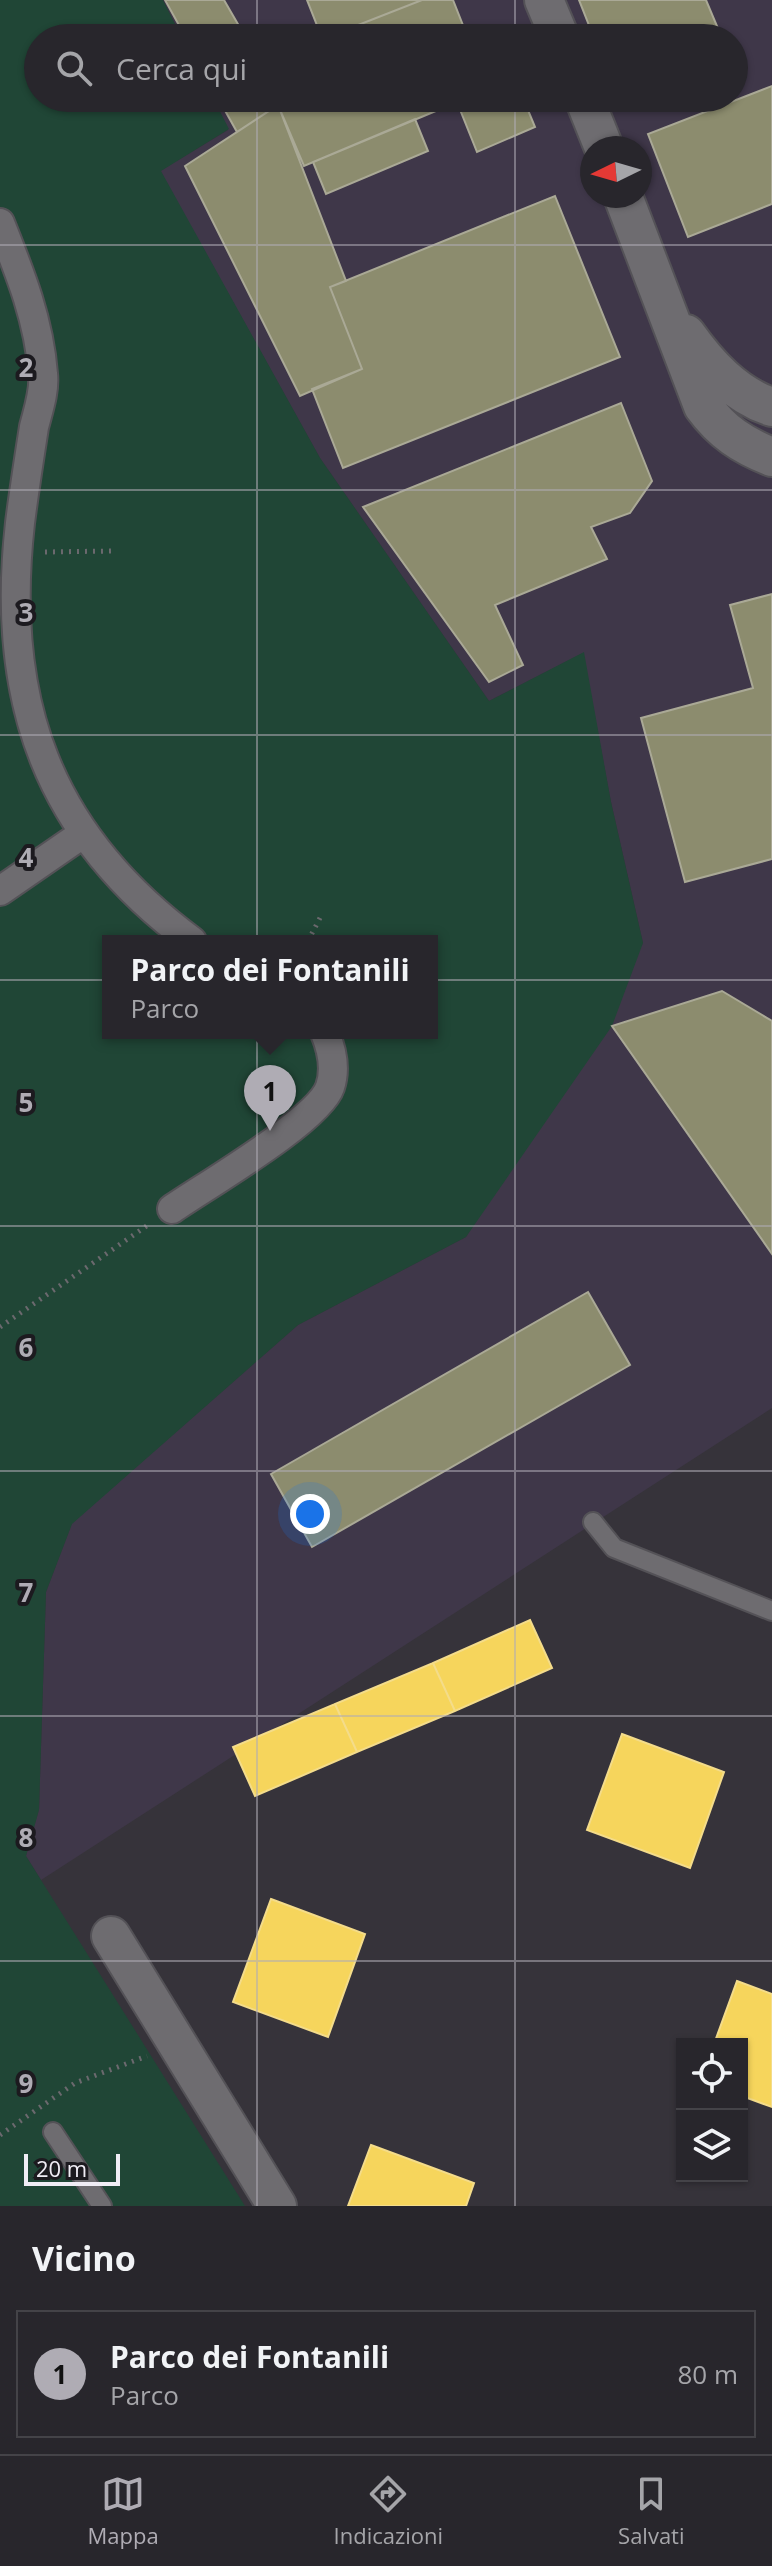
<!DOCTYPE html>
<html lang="it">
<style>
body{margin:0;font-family:"Open Sans",sans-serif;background:#343238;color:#f1f3f6}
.controls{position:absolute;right:24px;bottom:24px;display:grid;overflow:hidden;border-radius:0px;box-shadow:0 2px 6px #0004}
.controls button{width:72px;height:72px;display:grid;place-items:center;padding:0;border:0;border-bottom:2px solid #444348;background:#28262c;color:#f1f3f6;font:40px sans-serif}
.compass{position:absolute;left:580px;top:136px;width:72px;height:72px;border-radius:50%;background:#28262c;box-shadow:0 2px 6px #0004;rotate:265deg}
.scale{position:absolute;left:24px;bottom:20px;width:96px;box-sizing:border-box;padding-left:8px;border:4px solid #f0edf5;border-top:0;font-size:22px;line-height:28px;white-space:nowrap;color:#f0edf5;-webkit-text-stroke:6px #1c1a1f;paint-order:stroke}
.you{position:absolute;left:310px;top:1514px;width:28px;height:28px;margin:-20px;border:6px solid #fff;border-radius:50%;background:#1a73e8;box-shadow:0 0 0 12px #1a73e833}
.badge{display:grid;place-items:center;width:52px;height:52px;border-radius:50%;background:#afacb4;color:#111;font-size:26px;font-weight:700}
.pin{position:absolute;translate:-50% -66px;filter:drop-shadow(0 2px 4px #0008)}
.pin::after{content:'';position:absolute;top:42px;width:28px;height:24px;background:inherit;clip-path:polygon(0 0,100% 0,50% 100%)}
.popup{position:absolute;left:102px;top:935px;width:336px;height:104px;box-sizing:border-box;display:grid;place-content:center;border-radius:0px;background:#28262c;filter:drop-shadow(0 2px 6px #0005);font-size:26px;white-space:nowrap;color:#a5a5a9}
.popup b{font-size:30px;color:#f1f3f6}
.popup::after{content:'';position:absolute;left:50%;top:100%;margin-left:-16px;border:16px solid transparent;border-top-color:#28262c}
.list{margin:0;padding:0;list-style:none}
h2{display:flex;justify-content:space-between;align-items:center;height:104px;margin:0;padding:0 32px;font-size:34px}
h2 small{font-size:26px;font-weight:400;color:#a5a5a9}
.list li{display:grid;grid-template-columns:52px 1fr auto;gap:24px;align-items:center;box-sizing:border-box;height:128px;margin:0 16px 16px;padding:0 16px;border:2px solid #444348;border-radius:0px}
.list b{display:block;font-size:30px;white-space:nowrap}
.list p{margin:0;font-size:26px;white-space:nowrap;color:#a5a5a9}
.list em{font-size:26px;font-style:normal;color:#a5a5a9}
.icon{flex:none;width:44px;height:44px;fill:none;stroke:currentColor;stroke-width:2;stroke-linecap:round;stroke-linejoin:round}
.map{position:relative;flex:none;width:772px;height:2206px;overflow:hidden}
.search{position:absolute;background:#28262c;box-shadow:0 2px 6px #0004;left:24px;right:24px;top:24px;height:88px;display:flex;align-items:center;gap:20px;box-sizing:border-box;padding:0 28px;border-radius:44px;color:#a5a5a9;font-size:30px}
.sheet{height:248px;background:#28262c}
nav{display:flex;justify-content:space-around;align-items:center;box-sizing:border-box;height:112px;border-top:2px solid #444348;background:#28262c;font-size:22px;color:#a5a5a9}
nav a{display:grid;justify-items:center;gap:4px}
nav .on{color:#afacb4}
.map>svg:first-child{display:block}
.built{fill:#3f3749;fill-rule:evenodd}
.green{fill:#204636;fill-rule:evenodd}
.homes{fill:#f6d55c;stroke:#f4dc8a;stroke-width:2}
.industry{fill:#8c8c6e;stroke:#aaa996;stroke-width:2}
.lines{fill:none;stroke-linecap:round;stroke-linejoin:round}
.service-casing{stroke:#545257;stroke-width:22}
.pedestrian-casing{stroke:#545257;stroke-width:32}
.minor-casing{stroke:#545257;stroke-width:42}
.path{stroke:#6b696e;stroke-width:5;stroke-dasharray:2 6;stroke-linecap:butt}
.service{stroke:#6e6c70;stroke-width:18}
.pedestrian{stroke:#6e6c70;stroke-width:28}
.minor{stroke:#6e6c70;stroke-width:38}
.grid{fill:none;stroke:#afacb4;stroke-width:2;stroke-opacity:0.55}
.grid-label{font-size:26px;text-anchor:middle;font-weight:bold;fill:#afacb4;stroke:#1c1a1f;stroke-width:8;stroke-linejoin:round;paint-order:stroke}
</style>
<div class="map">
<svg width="772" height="2206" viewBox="0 0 772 2206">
<rect width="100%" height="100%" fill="#36333a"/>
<!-- built -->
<path class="built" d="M163,0H772V1408L41,1880L26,1856L39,1809L46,1592L72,1523L298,1325L466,1237L643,943L611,802L583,653L489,701L320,458L160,171L228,130L213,98H734V38H182ZM592,148H640V196H592Z"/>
<!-- green -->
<path class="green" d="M0,0H163L182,38H38V98H213L229,129L161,171L320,458L489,701L584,652L611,802L643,943L612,1026L466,1237L298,1325L72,1524L46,1592L39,1810L26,1856L245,2206H0ZM108,941H432V1033H108Z"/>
<!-- homes -->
<path class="homes" d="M530,1620L552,1668L455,1711L433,1663Z
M433,1663L455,1711L357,1752L335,1704Z
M335,1704L357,1752L255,1796L233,1747Z
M622,1734L724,1772L690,1868L587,1830Z
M271,1899L365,1934L328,2037L233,2002Z
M737,1981L772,1994V2107L742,2096V2044H714Z
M371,2145L474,2183L466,2206H348Z"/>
<!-- industry -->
<path class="industry" d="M165,0H224L246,38H186Z
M307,0H422L325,38H322Z
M422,0H453L468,38H325Z
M579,0H706L722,38H594Z
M772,86V204L688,237L648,134Z
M218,98H275L278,105L237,132Z
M275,98H467L304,166Z
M467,98H523L535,127L477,152L457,102Z
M278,105L346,281L330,287L362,369L300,396L185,166Z
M415,119L428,151L326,194L313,162Z
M555,196L620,357L343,468L312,389L362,369L330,287Z
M621,403L652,481L630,513L591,527L607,559L495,605L523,665L489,682L363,507Z
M772,594V859L685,882L641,718L753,688L730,605Z
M722,991L772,1021V1254L612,1026Z
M588,1292L630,1365L312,1547L271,1474Z"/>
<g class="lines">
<defs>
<path id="service" d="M593,1522L614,1548L772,1611
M53,2132L102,2206"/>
<path id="pedestrian" d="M0,223C20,273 39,320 43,374C45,391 38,411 34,427C29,459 24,491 20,523C0,700 47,834 192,941
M0,891L84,833
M172,1209C205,1186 319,1120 330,1087C336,1069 332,1050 325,1033"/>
<path id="minor" d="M544,0L560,38
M584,98L604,148
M623,196L703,406C722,432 742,445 772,457
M686,334C708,365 735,395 772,407
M111,1936L277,2206"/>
</defs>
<!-- service casing -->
<use href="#service" class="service-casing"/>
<!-- pedestrian casing -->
<use href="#pedestrian" class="pedestrian-casing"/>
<!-- minor casing -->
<use href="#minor" class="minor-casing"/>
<!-- path -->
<path class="path" d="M45,552L112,551
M308,941L321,916
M0,1327L148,1225
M0,2135L75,2083L147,2056"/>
<!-- service -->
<use href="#service" class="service"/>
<!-- pedestrian -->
<use href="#pedestrian" class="pedestrian"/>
<!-- minor -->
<use href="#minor" class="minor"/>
</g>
<!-- grid -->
<path class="grid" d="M257,0V38M515,0V38M257,98V2206M515,98V2206M0,245H772M0,490H772M0,735H772M0,980H772M0,1226H772M0,1471H772M0,1716H772M0,1961H772"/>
<g class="grid-label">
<text x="26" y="377">2</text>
<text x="26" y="622">3</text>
<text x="26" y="867">4</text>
<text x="26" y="1112">5</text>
<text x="26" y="1357">6</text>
<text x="26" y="1602">7</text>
<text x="26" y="1847">8</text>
<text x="26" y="2093">9</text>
</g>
</svg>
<div class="controls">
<button><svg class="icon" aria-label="locate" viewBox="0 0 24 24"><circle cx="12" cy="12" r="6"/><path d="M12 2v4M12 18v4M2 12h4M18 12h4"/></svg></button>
<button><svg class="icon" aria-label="layers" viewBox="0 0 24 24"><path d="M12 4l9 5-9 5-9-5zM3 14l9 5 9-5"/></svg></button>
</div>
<svg class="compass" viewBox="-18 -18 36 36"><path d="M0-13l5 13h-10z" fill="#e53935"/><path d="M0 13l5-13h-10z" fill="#a5a5a9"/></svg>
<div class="scale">20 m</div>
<div class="you"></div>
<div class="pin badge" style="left:270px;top:1131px">1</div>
<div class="popup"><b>Parco dei Fontanili</b>Parco</div>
<div class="search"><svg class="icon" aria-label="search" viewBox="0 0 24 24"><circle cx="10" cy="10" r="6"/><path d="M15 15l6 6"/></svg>Cerca qui</div>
</div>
<section class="sheet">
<h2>Vicino<small></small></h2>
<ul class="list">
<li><span class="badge">1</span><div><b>Parco dei Fontanili</b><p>Parco</p></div><em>80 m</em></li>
</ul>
</section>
<nav>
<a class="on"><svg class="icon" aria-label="map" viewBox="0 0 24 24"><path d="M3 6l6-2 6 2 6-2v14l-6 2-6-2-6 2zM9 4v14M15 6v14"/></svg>Mappa</a>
<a><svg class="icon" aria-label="directions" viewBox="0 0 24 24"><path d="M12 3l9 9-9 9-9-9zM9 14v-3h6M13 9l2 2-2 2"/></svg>Indicazioni</a>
<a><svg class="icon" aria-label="saved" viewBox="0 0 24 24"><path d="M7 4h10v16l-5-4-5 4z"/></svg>Salvati</a>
</nav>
